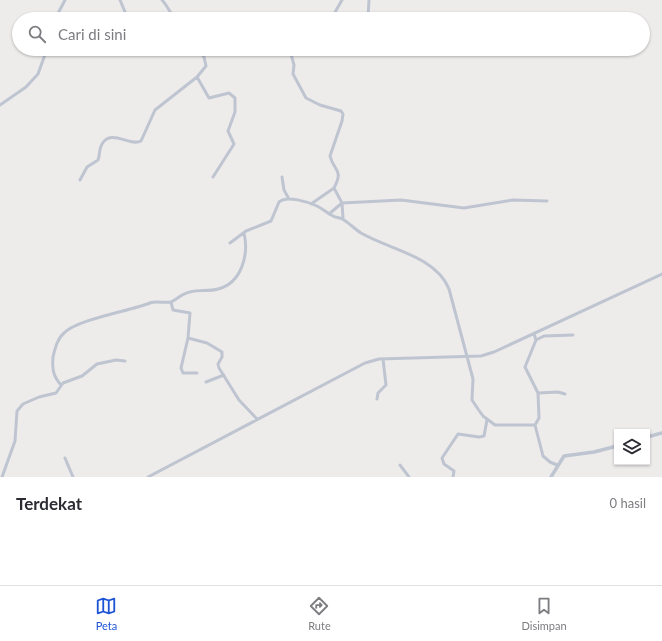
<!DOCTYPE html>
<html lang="id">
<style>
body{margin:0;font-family:Lato,sans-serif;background:#f7f7f7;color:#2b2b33}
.controls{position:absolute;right:12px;bottom:12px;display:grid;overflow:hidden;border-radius:0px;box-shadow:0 1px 3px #0004}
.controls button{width:36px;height:36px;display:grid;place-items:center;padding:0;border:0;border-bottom:1px solid #e1e1e2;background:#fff;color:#2b2b33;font:20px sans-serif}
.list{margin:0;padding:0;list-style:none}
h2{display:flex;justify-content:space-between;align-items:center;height:52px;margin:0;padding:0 16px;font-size:17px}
h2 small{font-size:13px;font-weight:400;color:#7c7c81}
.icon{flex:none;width:22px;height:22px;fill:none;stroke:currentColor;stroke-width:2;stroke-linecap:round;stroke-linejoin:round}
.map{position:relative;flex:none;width:662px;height:477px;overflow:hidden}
.search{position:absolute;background:#fff;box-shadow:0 1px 3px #0004;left:12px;right:12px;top:12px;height:44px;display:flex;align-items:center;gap:10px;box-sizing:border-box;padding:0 14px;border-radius:22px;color:#7c7c81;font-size:15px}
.sheet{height:108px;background:#fff}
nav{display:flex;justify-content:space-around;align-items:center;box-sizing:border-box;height:56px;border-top:1px solid #e1e1e2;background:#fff;font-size:11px;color:#7c7c81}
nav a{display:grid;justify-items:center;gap:2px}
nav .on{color:#1d54d6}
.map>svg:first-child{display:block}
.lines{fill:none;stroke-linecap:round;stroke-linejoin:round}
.minor{stroke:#bec5d1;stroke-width:3}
.tertiary{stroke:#bec5d1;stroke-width:3.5}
</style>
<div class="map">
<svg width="662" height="477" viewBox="0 0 662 477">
<rect width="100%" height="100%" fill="#eeebeb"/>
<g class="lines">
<!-- minor -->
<path class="minor" d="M120,0L128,19
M162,0C168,6 170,15 177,19
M368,18L369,0
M55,19L65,0
M323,19L334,14L342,0
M197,49L204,57L206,66L197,77L209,98L229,93L235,98V112L228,131L234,144L213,177
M292,49L291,54L294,65L293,74L306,98L320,105L341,111L343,114L342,121L330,156C334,172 344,169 334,188L342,203L343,218
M0,105L26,87L38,74L47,49
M282,177L284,190L289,199
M80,180L87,167L98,160C100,155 99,149 102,144C111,128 130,147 141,141L155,110L197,77
M311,204L334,188
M329,214L342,203L401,200L464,208L513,200L547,201
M230,243L246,231L271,221L279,202C287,195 308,202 317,206C323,209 327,213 333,216C336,218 341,217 344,220C350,224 355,229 361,233C388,249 436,256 449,289L473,379L472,400L478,409L483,416L495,425H535L543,456L550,462L557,465
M171,302C177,299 183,293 190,292C199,289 209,292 218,289C242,283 249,254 244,233
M534,334L536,340L525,367L538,393L539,418L535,425
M188,338L181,368L183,373H197
M536,340L544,336L573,335
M206,382L224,375
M61,385C53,376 52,369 53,357C55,349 57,339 64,333C78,319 130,311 150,303C155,301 165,303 171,302L173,310L190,313L188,338L207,343L222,352V357L218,364L219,368L239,400L257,419
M538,393L558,392L565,394
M377,399L378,393L386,385L383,359
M65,458L73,477
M400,465L409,477
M2,477L15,441L17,411L23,404L39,397L56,393L63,383L82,376L97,364L116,360L125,361
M148,477L365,363L379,359L481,356L494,352L662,274
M453,477L454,471L444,464L442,458L458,434L479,437L484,436L487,420"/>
<!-- tertiary -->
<path class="tertiary" d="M647,437L662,433
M551,477L564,456L594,452L617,446"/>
</g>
</svg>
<div class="controls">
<button><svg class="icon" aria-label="layers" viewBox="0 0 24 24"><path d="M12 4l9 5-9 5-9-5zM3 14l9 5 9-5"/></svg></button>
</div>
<div class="search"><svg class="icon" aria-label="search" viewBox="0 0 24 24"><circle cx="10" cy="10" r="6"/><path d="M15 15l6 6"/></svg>Cari di sini</div>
</div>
<section class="sheet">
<h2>Terdekat<small>0 hasil</small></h2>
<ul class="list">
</ul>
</section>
<nav>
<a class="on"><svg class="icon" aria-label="map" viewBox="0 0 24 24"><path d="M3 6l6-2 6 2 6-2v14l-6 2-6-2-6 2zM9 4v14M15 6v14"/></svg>Peta</a>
<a><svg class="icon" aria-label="directions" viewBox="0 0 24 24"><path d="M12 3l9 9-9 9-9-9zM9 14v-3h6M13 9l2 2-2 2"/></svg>Rute</a>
<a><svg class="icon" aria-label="saved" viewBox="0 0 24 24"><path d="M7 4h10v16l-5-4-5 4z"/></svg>Disimpan</a>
</nav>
